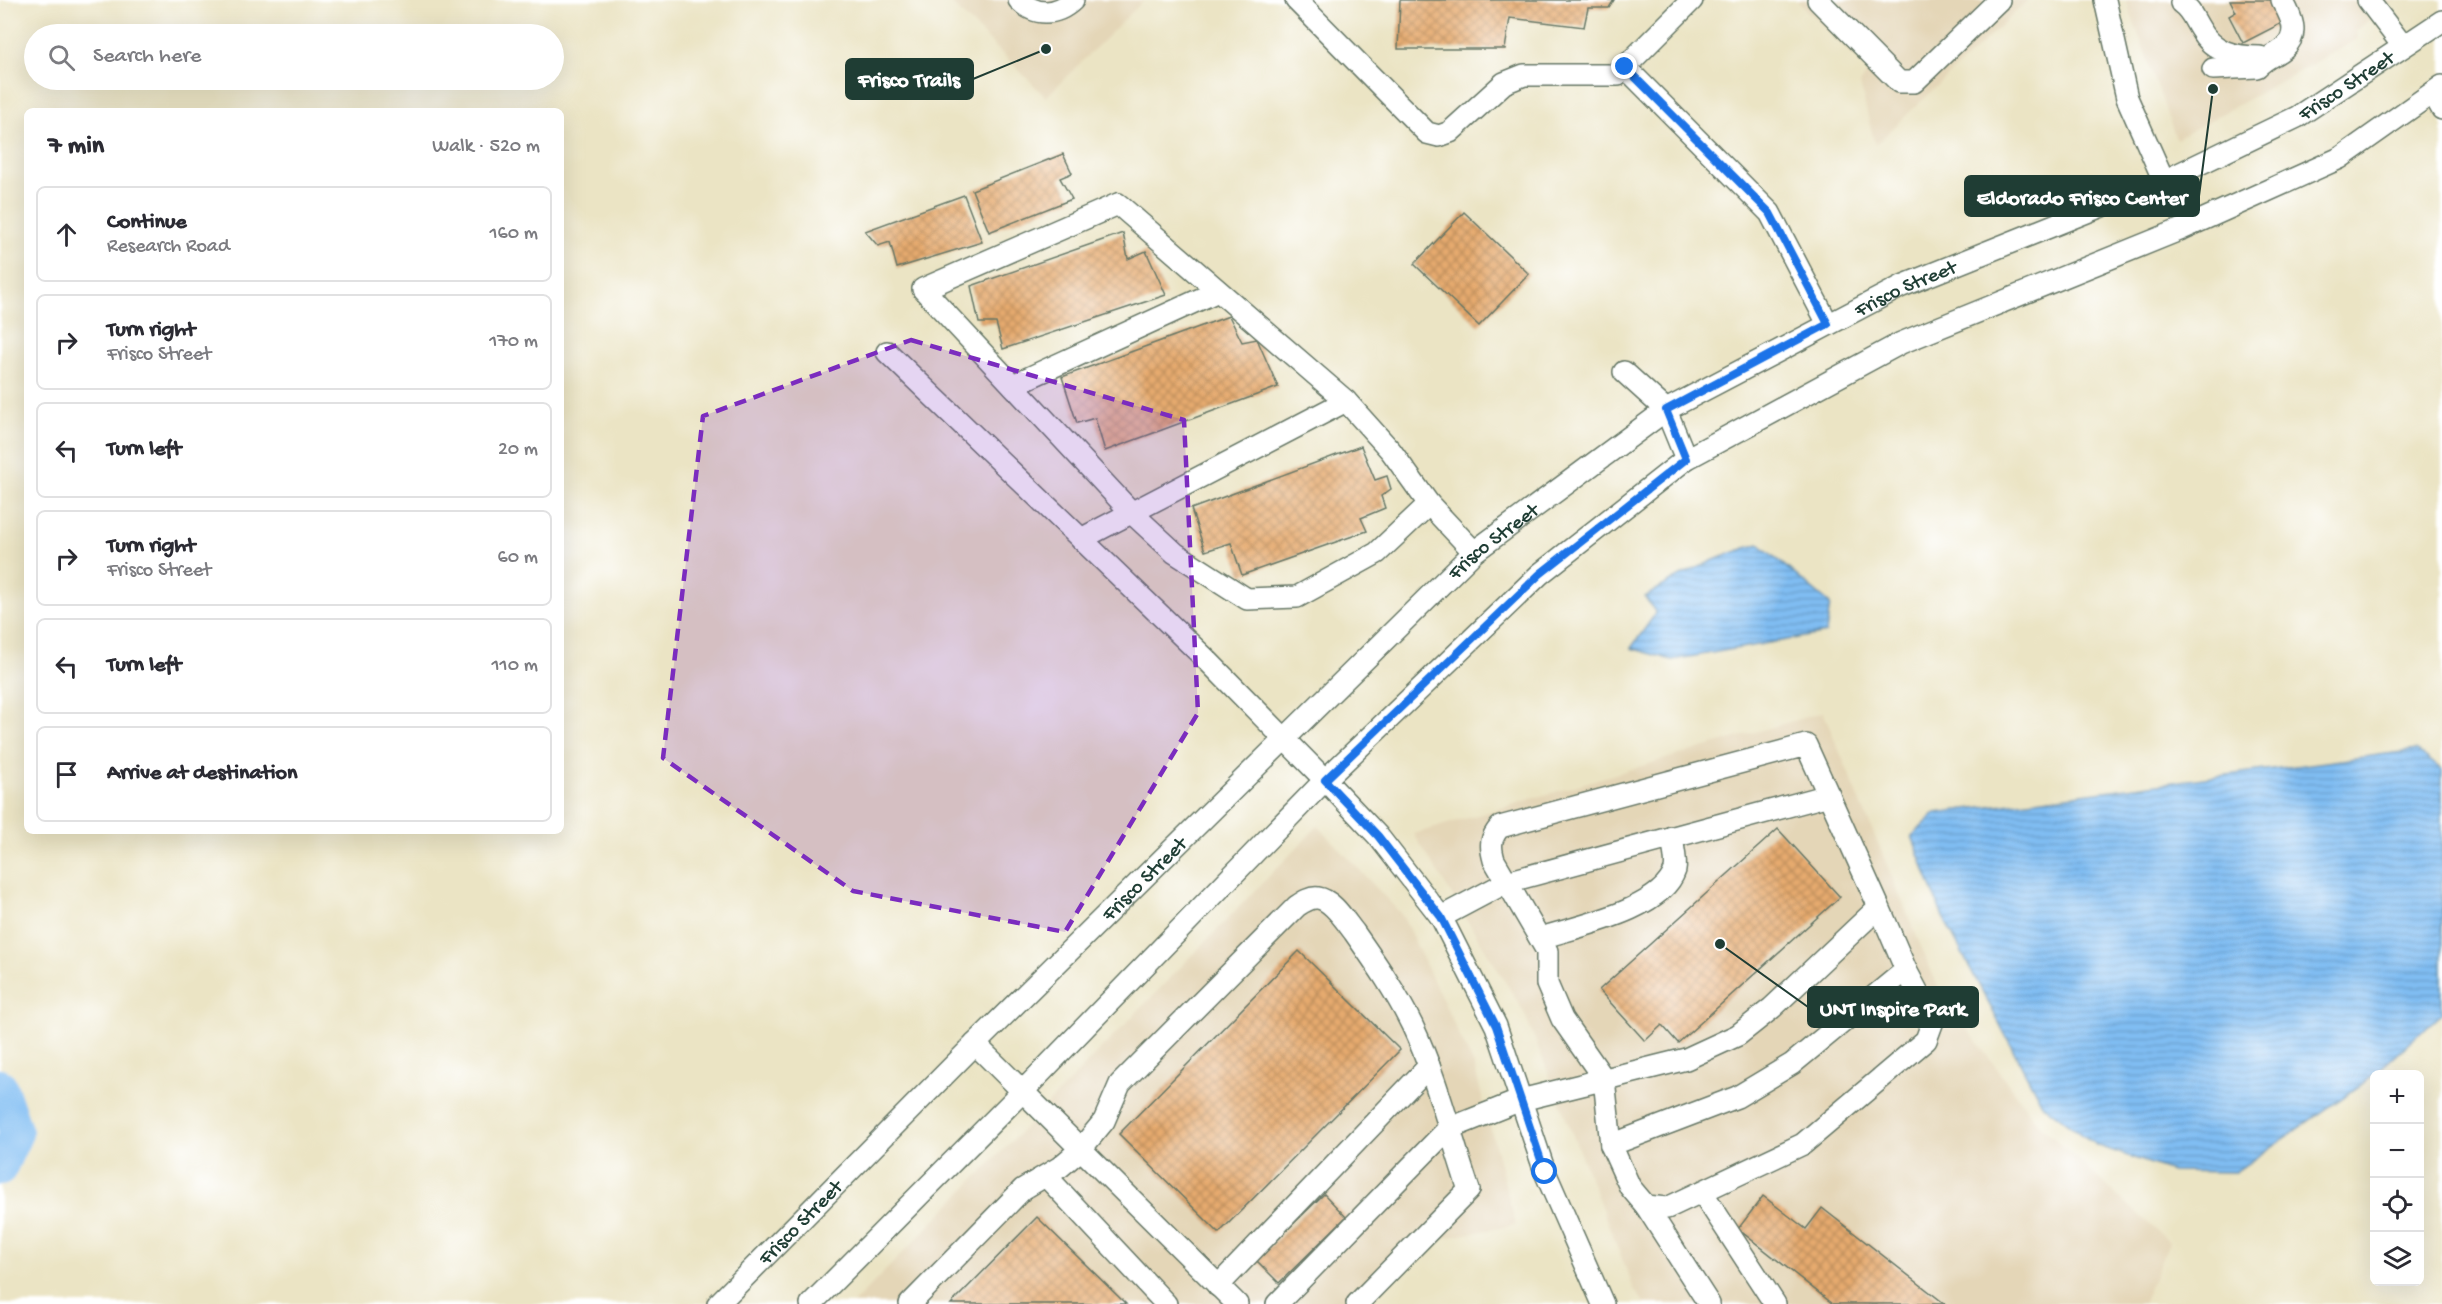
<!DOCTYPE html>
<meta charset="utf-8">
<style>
body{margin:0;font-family:"Gochi Hand",sans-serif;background:#f2f2f3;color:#2b2b33}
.controls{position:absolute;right:18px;bottom:18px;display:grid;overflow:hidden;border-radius:9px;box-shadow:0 6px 24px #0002}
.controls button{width:54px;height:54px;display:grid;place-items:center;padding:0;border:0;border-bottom:2px solid #e1e1e2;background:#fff;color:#2b2b33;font:30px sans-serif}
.stop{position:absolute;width:18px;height:18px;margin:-14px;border:4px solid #1a73e8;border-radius:50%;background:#fff}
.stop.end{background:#1a73e8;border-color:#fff;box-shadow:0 2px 6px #0008}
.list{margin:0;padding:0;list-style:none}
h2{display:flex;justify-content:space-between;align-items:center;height:78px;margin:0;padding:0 24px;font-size:26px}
h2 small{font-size:20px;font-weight:400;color:#7c7c81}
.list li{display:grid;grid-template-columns:39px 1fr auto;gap:18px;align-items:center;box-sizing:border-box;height:96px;margin:0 12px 12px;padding:0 12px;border:2px solid #e1e1e2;border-radius:9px}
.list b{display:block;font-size:22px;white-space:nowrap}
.list p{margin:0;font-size:20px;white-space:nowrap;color:#7c7c81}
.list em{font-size:20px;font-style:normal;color:#7c7c81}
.icon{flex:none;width:33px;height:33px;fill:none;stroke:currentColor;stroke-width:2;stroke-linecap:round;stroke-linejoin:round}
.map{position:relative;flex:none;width:2442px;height:1304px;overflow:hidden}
.search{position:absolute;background:#fff;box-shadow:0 6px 24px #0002;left:24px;top:24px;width:540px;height:66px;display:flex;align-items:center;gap:15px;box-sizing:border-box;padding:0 21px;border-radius:33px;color:#7c7c81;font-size:22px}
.panel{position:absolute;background:#fff;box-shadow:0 6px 24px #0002;left:24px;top:108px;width:540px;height:726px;border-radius:9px}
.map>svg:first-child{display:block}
.built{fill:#e4d6b7}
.water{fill:url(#water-rules);stroke:#507d94;stroke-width:1.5}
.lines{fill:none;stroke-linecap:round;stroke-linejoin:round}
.river{stroke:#80bdf3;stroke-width:34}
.building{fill:url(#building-cross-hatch)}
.minor-casing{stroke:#676;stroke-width:24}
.minor{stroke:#fff;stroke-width:21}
.route{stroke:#1a73e8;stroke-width:8}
.marked{fill:#7b2cbf;fill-opacity:0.2;stroke:#7b2cbf;stroke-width:4.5;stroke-dasharray:12 8;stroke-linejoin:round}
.labels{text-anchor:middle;stroke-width:4.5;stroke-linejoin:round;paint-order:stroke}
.street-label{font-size:21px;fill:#1f3d34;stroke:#fff}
.leader{fill:none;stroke:#1f3d34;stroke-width:2}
.callout-dot{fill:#1f3d34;stroke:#fff;stroke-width:2}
.callout{fill:#1f3d34;stroke:#1f3d34;stroke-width:2}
.callout-label{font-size:22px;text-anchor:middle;font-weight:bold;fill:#fff}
</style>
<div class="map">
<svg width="2442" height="1304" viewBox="0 0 2442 1304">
<defs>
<pattern id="water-rules" width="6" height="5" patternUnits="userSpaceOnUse" patternTransform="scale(1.5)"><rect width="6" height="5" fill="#80bdf3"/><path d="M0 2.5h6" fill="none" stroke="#689bc6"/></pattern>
<pattern id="building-cross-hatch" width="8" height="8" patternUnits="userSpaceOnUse" patternTransform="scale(1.5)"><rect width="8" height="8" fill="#e6aa6e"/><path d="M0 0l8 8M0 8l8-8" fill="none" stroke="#ba8c5b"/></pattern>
</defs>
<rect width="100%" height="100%" fill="#fff"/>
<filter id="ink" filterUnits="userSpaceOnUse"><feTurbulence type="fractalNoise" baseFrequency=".0167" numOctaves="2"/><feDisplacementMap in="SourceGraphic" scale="12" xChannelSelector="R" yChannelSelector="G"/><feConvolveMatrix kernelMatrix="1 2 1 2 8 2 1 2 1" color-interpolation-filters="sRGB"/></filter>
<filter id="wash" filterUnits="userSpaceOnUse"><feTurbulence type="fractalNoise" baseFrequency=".008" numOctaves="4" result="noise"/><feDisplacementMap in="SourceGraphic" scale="24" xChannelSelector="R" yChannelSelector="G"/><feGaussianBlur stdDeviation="1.35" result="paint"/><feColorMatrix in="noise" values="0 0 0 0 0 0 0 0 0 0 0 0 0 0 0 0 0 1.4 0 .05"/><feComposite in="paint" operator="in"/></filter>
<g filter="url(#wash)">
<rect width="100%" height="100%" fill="#ebe4c4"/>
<!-- built -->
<path class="built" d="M948,0H1144L1046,97Z
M1796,0H2028L1875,145L1860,84L1869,71Z
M2126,0H2394L2356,31L2358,39L2176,139Z
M1823,712L1940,992L2037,1123L2169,1242L2143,1304H1645L1634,1289L1524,1012L1414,834Z
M1318,826L1402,915L1474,1066L1516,1225L1444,1238L1363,1304H853Z"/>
<!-- water -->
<path class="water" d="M1759,544L1830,604L1826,633L1672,660L1631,648L1656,613L1645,597C1682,573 1718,556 1759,544Z
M2417,750L2442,770V1013L2368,1080L2235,1172L2172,1171L2096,1145L2042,1104L1942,915L1912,836L1936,813Z"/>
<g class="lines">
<!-- river -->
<path class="river" d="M0,1086L16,1133L0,1168"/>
</g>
<g id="blocks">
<!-- building -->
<path class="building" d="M1400,0H1614L1609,8H1588L1584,27L1510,18L1505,49H1398Z
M2230,0H2273L2284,22L2243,43L2229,16L2236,12Z
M1063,154L1072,173L1060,178L1072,199L989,232L972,190Z
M964,195L982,242L897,268L890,242L878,246L865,231Z
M1464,212L1529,274L1479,326L1414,264Z
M1123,233L1128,259L1146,251L1166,295L1003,349L996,323H979L971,286Z
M1229,316L1242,342L1257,339L1278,387L1105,451L1095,418L1077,423L1062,377Z
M1361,446L1375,480L1387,476L1391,489L1381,496L1385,508L1361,518L1367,531L1242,575L1231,543L1205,551L1191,509Z
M1778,829L1840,897L1678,1043L1662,1025L1645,1041L1599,990Z
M1299,951L1400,1050L1219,1233L1119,1134Z
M1324,1194L1346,1217L1279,1283L1256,1260Z
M1763,1196L1806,1229L1822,1208L1945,1304H1833L1738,1229Z
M1037,1217L1126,1304H951Z"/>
</g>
</g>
<g filter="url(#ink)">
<use href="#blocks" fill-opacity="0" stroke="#676" stroke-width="1.5"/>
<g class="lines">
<defs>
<g id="minor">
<path d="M1019,0C1035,16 1056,16 1073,0"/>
<path d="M1296,0L1427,133L1439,136L1450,132L1504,83L1524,75H1618L1625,67"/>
<path d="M1692,0L1625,67L1770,213L1828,324"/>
<path d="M1818,0L1899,82H1914L1999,0"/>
<path d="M2105,0L2127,98L2164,181"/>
<path d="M2368,0L2403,46"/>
<path d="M2181,3C2191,10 2193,18 2200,29C2213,52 2234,57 2260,57"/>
<path d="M2213,69L2257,67C2267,56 2275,56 2284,48C2301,33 2290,15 2282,0"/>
<path d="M2433,93L2442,109"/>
<path d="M887,352L1209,662L1325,780L1378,836L1441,917L1496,1026L1545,1172L1603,1304"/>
<path d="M1624,372L1666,410L1686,459"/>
<path d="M1013,385L1218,291"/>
<path d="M1346,401L1391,451L1429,504"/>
<path d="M1081,539L1346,401L1118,204L923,289L1132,513L1175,553L1247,599L1297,597L1377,553L1429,504L1474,552"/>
<path d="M1441,917L1507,882L1829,795"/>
<path d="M1541,938C1578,926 1662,910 1675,870C1677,861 1673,847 1672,837"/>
<path d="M975,1044L1237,1304"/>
<path d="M1611,1145L1630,1187L1646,1206L1667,1208L1803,1144L1926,1040L1933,1021L1906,970"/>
<path d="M1046,1176L1166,1304"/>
<path d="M1702,1192L1775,1304"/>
<path d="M1646,1206L1709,1304"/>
<path d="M1218,1286L1429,1066"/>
<path id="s1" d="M718,1304L975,1044L1474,552L1666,410L1902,286L2164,181L2297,117L2442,21"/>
<path d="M811,1304L1022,1092L1325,780L1540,574L1686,459L1901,343L2182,229L2340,158L2442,86"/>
<path d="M910,1304L1023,1189L1060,1167L1080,1150L1104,1121L1120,1084L1297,906C1303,902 1310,897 1318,898C1333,900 1345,921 1354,932C1375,962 1396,992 1412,1025C1436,1075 1451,1137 1469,1190L1357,1304"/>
<path d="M1277,1304L1448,1129L1521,1100L1686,1059L1738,1035L1772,1008L1879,907L1806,745L1500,827C1490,838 1490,846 1494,860L1547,951V984L1562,1019L1604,1079L1611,1145L1737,1097L1792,1064L1906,970L1879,907"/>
</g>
</defs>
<!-- minor casing -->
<use href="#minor" class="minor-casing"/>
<!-- minor -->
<use href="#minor" class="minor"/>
</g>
</g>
<g class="lines" filter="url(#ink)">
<!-- route -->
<path class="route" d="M1545,1172L1496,1026L1441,917L1378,836L1325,780L1540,574L1686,459L1666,410L1828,324L1770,213L1625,67"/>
</g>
<!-- marked area -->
<path class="marked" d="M911,340L1184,420L1198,713L1065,932L853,891L663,758L703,416Z"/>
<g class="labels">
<!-- street labels -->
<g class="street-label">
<text dy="7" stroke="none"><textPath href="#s1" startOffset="2060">Frisco Street</textPath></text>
<text dy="7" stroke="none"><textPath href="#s1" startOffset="1574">Frisco Street</textPath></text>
<text dy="7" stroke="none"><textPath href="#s1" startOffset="1088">Frisco Street</textPath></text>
<text dy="7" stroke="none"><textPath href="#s1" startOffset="602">Frisco Street</textPath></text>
<text dy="7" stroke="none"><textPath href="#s1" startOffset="116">Frisco Street</textPath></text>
</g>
</g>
<!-- callouts -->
<path class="leader" d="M1046 49L973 79M2213 89L2199 196M1720 944L1808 1007"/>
<g class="callout-dot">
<circle cx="1046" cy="49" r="6"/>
<circle cx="2213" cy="89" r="6"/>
<circle cx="1720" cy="944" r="6"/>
</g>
<g class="callout">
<rect x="846" y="59" width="127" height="40" rx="6"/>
<rect x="1965" y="176" width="234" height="40" rx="6"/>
<rect x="1808" y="987" width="170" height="40" rx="6"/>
</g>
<g class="callout-label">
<text x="909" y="86">Frisco Trails</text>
<text x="2082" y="204">Eldorado Frisco Center</text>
<text x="1893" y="1015">UNT Inspire Park</text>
</g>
</svg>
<div class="controls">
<button>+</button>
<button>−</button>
<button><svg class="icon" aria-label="locate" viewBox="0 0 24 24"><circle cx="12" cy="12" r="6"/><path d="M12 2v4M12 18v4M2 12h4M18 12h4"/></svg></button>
<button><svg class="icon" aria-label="layers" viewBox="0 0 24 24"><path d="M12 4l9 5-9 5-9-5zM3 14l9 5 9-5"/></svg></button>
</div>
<div class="stop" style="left:1545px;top:1172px"></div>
<div class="stop end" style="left:1625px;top:67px"></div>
<div class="search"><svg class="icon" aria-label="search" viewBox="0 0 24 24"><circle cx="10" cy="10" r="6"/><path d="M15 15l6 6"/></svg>Search here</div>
<section class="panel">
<h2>7 min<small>Walk · 520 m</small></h2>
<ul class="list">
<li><svg class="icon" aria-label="ahead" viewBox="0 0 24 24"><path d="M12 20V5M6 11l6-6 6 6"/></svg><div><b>Continue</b><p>Research Road</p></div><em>160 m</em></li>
<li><svg class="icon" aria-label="right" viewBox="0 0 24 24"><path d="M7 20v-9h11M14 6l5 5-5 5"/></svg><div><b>Turn right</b><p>Frisco Street</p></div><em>170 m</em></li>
<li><svg class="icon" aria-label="left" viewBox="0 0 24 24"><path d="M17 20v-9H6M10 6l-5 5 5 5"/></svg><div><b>Turn left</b></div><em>20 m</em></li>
<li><svg class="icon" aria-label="right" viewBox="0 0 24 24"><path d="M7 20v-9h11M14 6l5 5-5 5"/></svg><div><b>Turn right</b><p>Frisco Street</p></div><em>60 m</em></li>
<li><svg class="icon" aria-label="left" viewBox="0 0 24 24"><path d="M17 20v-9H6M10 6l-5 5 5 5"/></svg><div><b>Turn left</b></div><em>110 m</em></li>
<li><svg class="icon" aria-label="arrive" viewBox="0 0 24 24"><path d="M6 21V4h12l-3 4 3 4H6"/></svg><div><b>Arrive at destination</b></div></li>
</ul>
</section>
</div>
